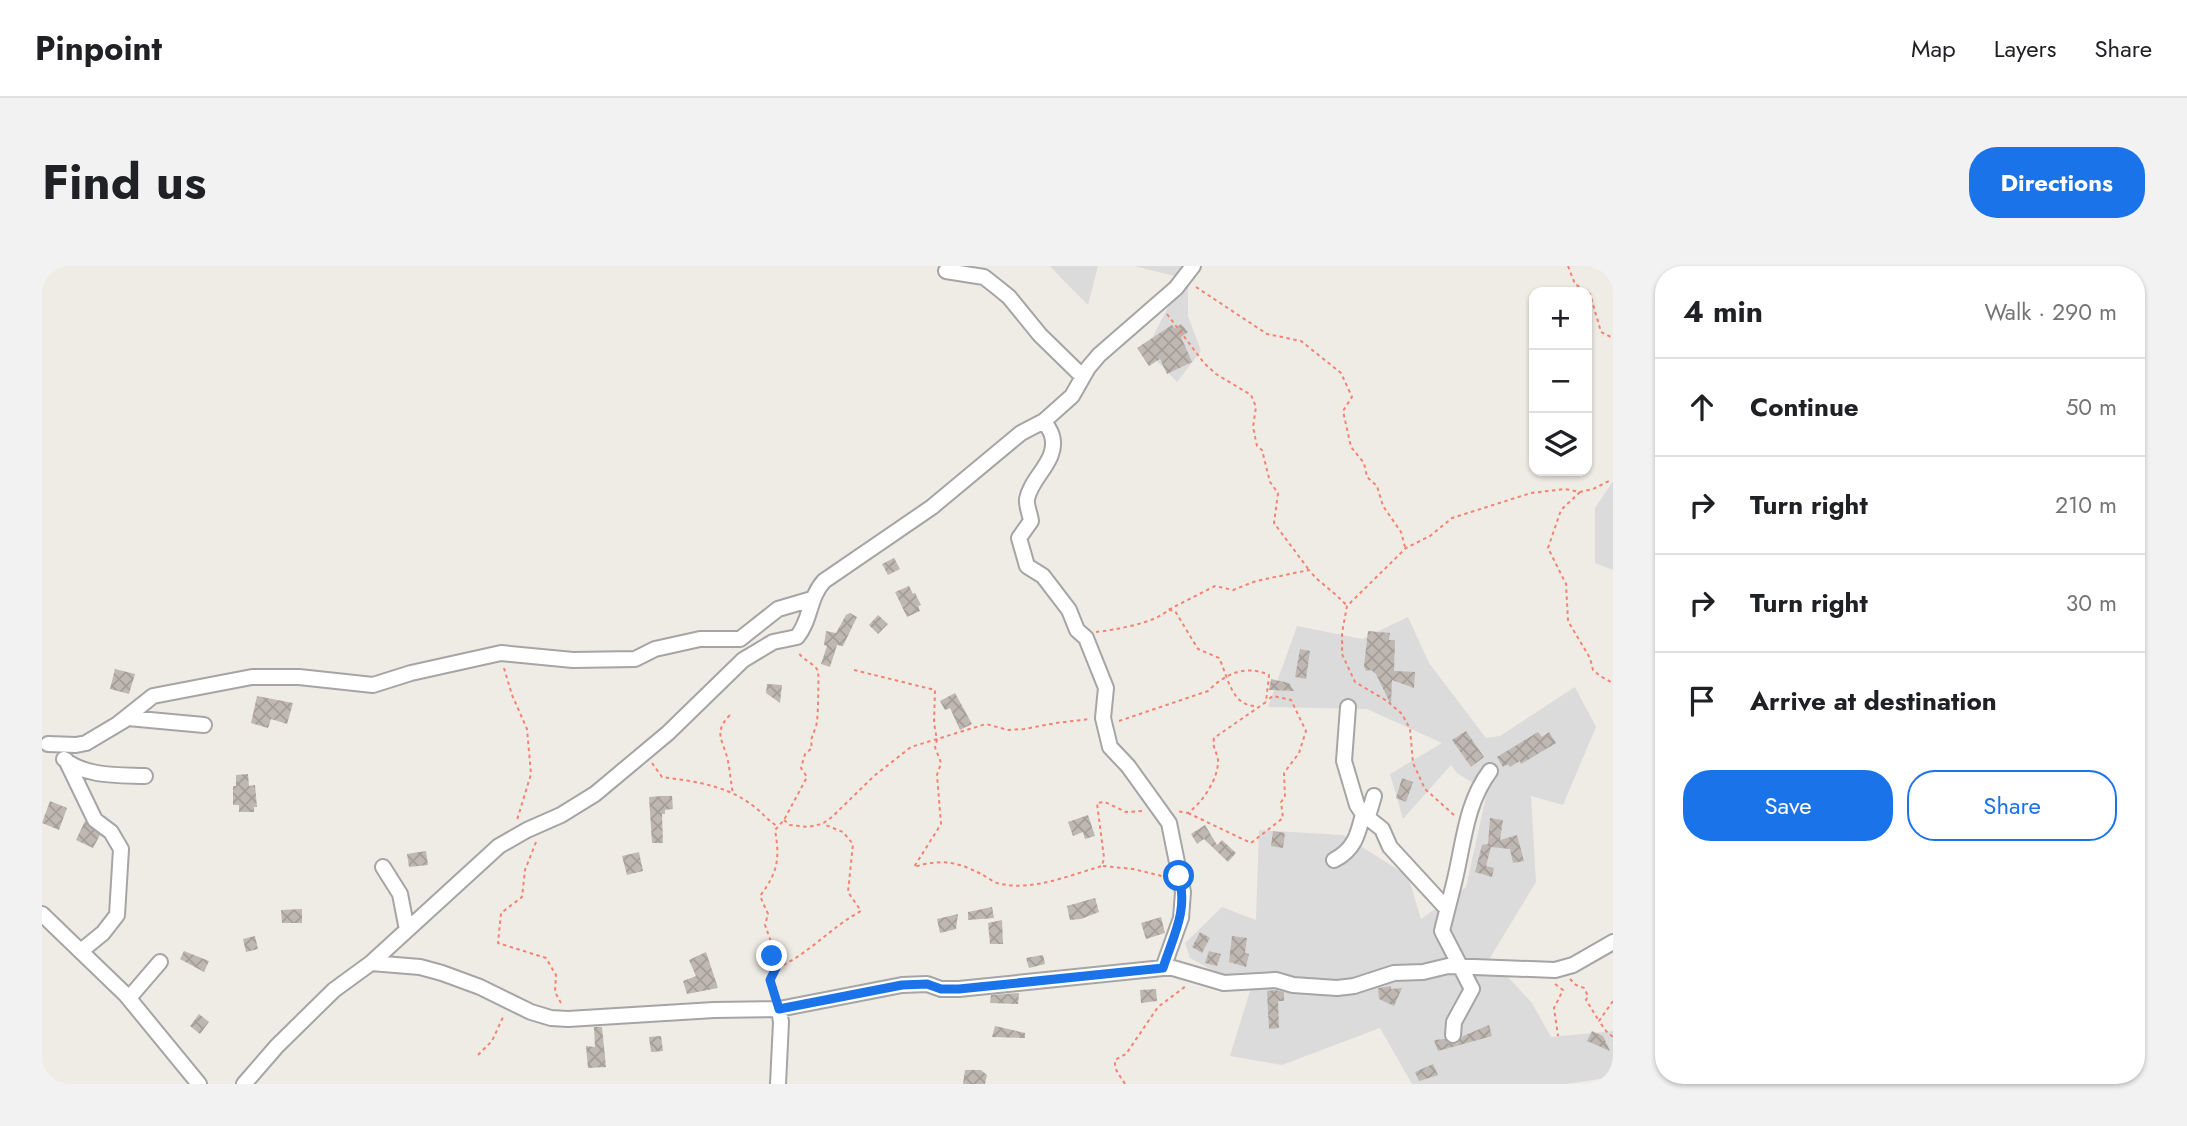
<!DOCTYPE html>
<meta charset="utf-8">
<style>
body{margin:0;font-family:Jost,sans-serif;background:#f2f2f2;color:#202124}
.controls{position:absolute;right:21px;top:21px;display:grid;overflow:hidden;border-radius:14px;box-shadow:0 2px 5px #0004}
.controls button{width:63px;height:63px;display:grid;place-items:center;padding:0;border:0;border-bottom:2px solid #e0e0e0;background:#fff;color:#202124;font:35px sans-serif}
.stop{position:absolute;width:21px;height:21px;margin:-16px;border:5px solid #1a73e8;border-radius:50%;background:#fff}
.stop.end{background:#1a73e8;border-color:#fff;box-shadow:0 2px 7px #0008}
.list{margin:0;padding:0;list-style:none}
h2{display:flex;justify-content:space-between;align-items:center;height:91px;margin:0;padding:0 28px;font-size:30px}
h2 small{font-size:23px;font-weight:400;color:#757577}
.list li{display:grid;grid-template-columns:46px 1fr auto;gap:21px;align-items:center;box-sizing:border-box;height:98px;padding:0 28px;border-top:2px solid #e0e0e0}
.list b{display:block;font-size:26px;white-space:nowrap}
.list em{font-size:23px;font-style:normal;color:#757577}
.actions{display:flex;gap:14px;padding:21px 28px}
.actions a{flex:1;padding:16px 0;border:2px solid #1a73e8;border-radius:28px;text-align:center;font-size:24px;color:#1a73e8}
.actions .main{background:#1a73e8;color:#fff}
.icon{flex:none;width:38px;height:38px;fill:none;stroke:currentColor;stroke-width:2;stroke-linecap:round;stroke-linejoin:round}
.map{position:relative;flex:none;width:1571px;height:818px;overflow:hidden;border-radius:28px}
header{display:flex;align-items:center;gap:42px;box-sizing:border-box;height:98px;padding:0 35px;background:#fff;border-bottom:2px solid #e0e0e0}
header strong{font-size:33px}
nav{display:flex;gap:38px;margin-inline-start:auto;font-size:24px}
.intro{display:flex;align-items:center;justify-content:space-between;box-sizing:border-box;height:168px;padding:0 42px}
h1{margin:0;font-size:49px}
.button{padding:18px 32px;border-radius:28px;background:#1a73e8;color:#fff;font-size:24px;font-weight:700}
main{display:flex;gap:42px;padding:0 42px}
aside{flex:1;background:#fff;border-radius:28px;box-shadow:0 2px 5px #0004}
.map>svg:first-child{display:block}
.residential{fill:#dcdbdb}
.building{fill:url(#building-cross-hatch)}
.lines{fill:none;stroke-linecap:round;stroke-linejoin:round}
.minor-casing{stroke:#a5a5a5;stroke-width:18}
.path{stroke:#f38372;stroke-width:2;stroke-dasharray:3.5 3.5;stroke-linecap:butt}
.minor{stroke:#fff;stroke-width:14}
.route{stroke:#1a73e8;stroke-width:9}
</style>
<header>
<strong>Pinpoint</strong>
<nav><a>Map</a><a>Layers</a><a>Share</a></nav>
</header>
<div class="intro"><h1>Find us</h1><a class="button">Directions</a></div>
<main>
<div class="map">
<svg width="1571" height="818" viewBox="0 0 1571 818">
<defs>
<pattern id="building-cross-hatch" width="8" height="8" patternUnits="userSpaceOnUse" patternTransform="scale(1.75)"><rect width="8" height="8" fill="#bfb8b2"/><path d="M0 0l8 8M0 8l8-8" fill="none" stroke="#a49e99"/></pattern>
</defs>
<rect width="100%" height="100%" fill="#efece5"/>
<!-- residential -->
<path class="residential" d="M1008,0H1056L1046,39L1020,13Z
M1092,0H1150L1146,9V50L1159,85L1135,116L1104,84L1141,12Z
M1571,215V304L1553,297V242Z
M1366,351L1387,397L1444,472L1458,470L1533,421L1554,461L1521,539L1489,530L1494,616L1448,692L1490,737L1509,771L1571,765V811L1524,818H1370L1338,762L1240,799L1188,790L1208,725L1148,692L1143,677L1180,641L1214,654L1217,564L1301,569L1366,610L1379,653L1424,621L1445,526L1415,507L1409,499L1361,553L1348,508L1400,477L1325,443L1226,441L1255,360L1320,373Z"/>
<!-- building -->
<path class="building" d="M1139,58L1146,66L1139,71L1150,96L1125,108L1118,93L1107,100L1095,82L1130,59L1133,62Z
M852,292L858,303L846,309L840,298Z
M867,320L871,328L873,327L879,339L876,340L878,345L865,351L853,326Z
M808,347L815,351L801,380L795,379L788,401L779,398L785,380L782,379L784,365L794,367L804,349Z
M836,349L846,358L836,368L827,359Z
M1326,365L1348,367L1347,374H1353L1352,405L1373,406L1372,422L1350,414L1349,439L1334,408L1329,404L1324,405L1322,400Z
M1258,383L1268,385L1264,413L1253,411Z
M73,403L93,408L87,428L68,423Z
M1229,413L1247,417L1252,425L1227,424Z
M725,418L740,419L738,437L724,427Z
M913,427L930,458L918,464L908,442L903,444L898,435Z
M215,430L251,437L245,458L229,453L226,462L209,457Z
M1424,465L1442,491L1429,501L1410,474Z
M1496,466L1500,471L1507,466L1514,477L1479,498L1478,495L1468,501L1466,498L1461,501L1455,491Z
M206,508L207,520L213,519L215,541H212V546H197V539H191V520H194V509Z
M1360,512L1371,516L1364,536L1354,532Z
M621,530H630L631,543L623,544V548H620L621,577H610L607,531Z
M8,535L25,542L17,564L0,557Z
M1046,549L1053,570L1043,573L1041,566L1031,570L1026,556Z
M1448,552L1461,554L1458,574L1475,569L1482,595L1471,597L1468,583L1449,581L1444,600L1452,602L1450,611L1433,606L1440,579L1446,578Z
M43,555L58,569L51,582L34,574Z
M1163,559L1175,579L1180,574L1194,587L1186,596L1162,573L1155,578L1149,568Z
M1231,565L1243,567L1241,582L1229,580Z
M384,585L386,599L367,601L365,588Z
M597,586L601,605L585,609L580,590Z
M1053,632L1057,646L1039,653L1028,654L1025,640Z
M950,641L952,652L926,654V646Z
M260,643V657H240L239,644Z
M916,648L914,663L898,667L895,653Z
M1119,651L1123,667L1104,673L1099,657Z
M960,654L961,678H948L946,657Z
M1158,666L1168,672L1160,687L1150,681Z
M213,670L216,683L204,686L201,673Z
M1190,670L1205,672L1203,687L1207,688L1204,701L1187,696Z
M142,685L167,695L162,706L138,693Z
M1167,685L1179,688L1175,700L1163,697Z
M664,686L676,722L645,728L641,715L654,710L647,694Z
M1001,689L1003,698L987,702L984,692Z
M1349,720V723L1360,722L1352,740L1337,733L1336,722Z
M1114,723L1115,735L1099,737L1098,724Z
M1233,724L1242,726V735H1236L1237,762L1227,763L1225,725Z
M977,727L976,738L948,737L949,729Z
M157,748L167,756L158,768L148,760Z
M1447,759L1450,770L1396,785L1392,774L1403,773L1406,777L1415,778L1421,770Z
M953,760L983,767V772L950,771Z
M552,761H560L564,801L546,802L544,780L553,781Z
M1550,765L1561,770L1568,785L1545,775Z
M619,770L621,785L609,786L607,771Z
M1391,798L1396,809L1377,815L1373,806Z
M923,804H939L945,809L943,818H921Z"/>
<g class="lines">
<defs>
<path id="minor" d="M904,5L942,11L956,22L967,31L998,69L1041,111
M1002,155C1005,160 1009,165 1010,170C1017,194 989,211 985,233C984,239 988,248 989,255L977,272L985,300L1001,310L1027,344L1035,364L1044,372L1064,422L1061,452L1068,481L1086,500L1127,557L1141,626L1139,652L1121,702
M1306,441L1302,495L1315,539L1321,548L1340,563L1348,581L1405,643
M77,457L111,430L210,411H257L331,419L369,407L459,387L531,394L593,393L613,383L658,373H698L736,343L770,333
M6,478L34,479L44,477L86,452L162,459
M22,493C43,511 77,509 103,510
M24,494L53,554L69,566L79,583L75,649L61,667L39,685
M1292,594C1312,584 1316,569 1321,548L1327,547L1332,530
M341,601L358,628L365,664
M0,648L84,729L157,818
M329,697L457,580L485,564L519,549L553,528L626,467L701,394L731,376L755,371C769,354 767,331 782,315L890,241L979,167L1002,155L1030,130L1046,102L1057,89L1134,22L1151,0
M87,732L118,696
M1411,769L1412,756L1430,723L1400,665C1404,648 1409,630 1413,613C1422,575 1424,537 1448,505
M202,818L235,780L292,724L329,697L378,701L400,707L438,721L489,746L509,752L526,753L672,744L737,743L860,719L885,718L899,723H917L1121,702H1131L1182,717L1234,714L1251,719L1295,722L1312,720L1352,707L1381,706L1406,700L1513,704L1531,699L1571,676
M736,818L739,756L737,743"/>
</defs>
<!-- minor casing -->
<use href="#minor" class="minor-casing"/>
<!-- path -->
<path class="path" d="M1526,0L1533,18L1548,28L1559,66L1571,72
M1154,21L1225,68L1259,75L1299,107L1310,131L1301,145L1309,181L1322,197L1325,211L1335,220L1341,240L1359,266L1363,281
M1125,48L1162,97L1174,108L1209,129L1214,141L1211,161L1215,180L1220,184L1228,216L1236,227L1232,257L1267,304
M1538,226L1519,244L1506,282L1524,318L1526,355L1548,392L1551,404L1558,410L1571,417
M1127,344L1133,345L1156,383L1177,392C1186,410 1189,441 1215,440
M1054,366C1072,364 1114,357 1126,344L1173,320L1191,324L1214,315L1267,304C1278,318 1293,326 1304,339
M462,402L470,429L485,463L489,508L475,554
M812,404L893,424L892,457L895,474L893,481L899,497L895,509L899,558L872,601C898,593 914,595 939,608C945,611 952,617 959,618C992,625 1028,609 1060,600L1062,592L1055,537L1063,536L1084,546L1100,545
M688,449C670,467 682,475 686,495C688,506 689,517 691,528
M1077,455L1166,425C1183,408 1203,398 1227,409L1224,436L1172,472C1170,482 1175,486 1176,494C1177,512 1160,537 1146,547L1134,545
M610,497L620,511C650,515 684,519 710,539C719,545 725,554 735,560
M1146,547L1209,577L1241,552L1239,536L1243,531L1242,507L1257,487L1264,465L1249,434L1231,430L1224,435
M1412,549L1383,523L1371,497L1368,463L1360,448L1345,435L1313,416L1300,388V367L1305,340L1364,282L1388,270L1410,252L1489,227L1523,223L1538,226L1551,223L1569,214
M742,554L748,559L766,561L780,558L790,551L832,510L869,481L944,458L966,464L982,463L1014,457L1048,453
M494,576L483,604L480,631L459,647L456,677L504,692L514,709L513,726L520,739
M1061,600L1091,603L1124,611
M735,702C767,688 789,661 819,645L806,626L811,578L801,566L781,558
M1528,713L1534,719L1542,722L1546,730L1544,734L1557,755
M1513,718L1521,724L1512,742L1516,770
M733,728L728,714L734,702L728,673L723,659L726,648L718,630C736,606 738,593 733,564L742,554L765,511L759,502L763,488L770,482C767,470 774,466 775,455C776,449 777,408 776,405C773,398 761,394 756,386
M1571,735L1557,755L1564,765L1571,771
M436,789L450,775L462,749
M1083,818C1078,809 1072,805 1073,794L1084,788L1116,741L1144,720"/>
<!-- minor -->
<use href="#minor" class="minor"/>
</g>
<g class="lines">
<!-- route -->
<path class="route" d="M730,690L734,702L728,714L737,743L860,719L885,718L899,723H917L1121,702C1132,668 1146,645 1137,610"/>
</g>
</svg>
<div class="controls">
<button>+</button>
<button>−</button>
<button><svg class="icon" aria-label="layers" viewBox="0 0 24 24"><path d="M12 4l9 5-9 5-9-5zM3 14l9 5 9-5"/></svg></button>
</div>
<div class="stop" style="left:1137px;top:610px"></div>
<div class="stop end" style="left:730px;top:690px"></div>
</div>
<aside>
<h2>4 min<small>Walk · 290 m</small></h2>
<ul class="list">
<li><svg class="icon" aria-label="ahead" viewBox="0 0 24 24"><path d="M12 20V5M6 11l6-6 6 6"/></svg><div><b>Continue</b></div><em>50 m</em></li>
<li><svg class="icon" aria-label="right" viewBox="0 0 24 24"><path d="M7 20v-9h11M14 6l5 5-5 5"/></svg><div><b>Turn right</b></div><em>210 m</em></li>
<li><svg class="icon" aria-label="right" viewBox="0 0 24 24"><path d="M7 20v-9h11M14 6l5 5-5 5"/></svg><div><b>Turn right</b></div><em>30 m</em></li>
<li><svg class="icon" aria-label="arrive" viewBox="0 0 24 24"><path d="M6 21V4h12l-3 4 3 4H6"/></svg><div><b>Arrive at destination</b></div></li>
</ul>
<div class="actions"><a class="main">Save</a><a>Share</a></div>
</aside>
</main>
